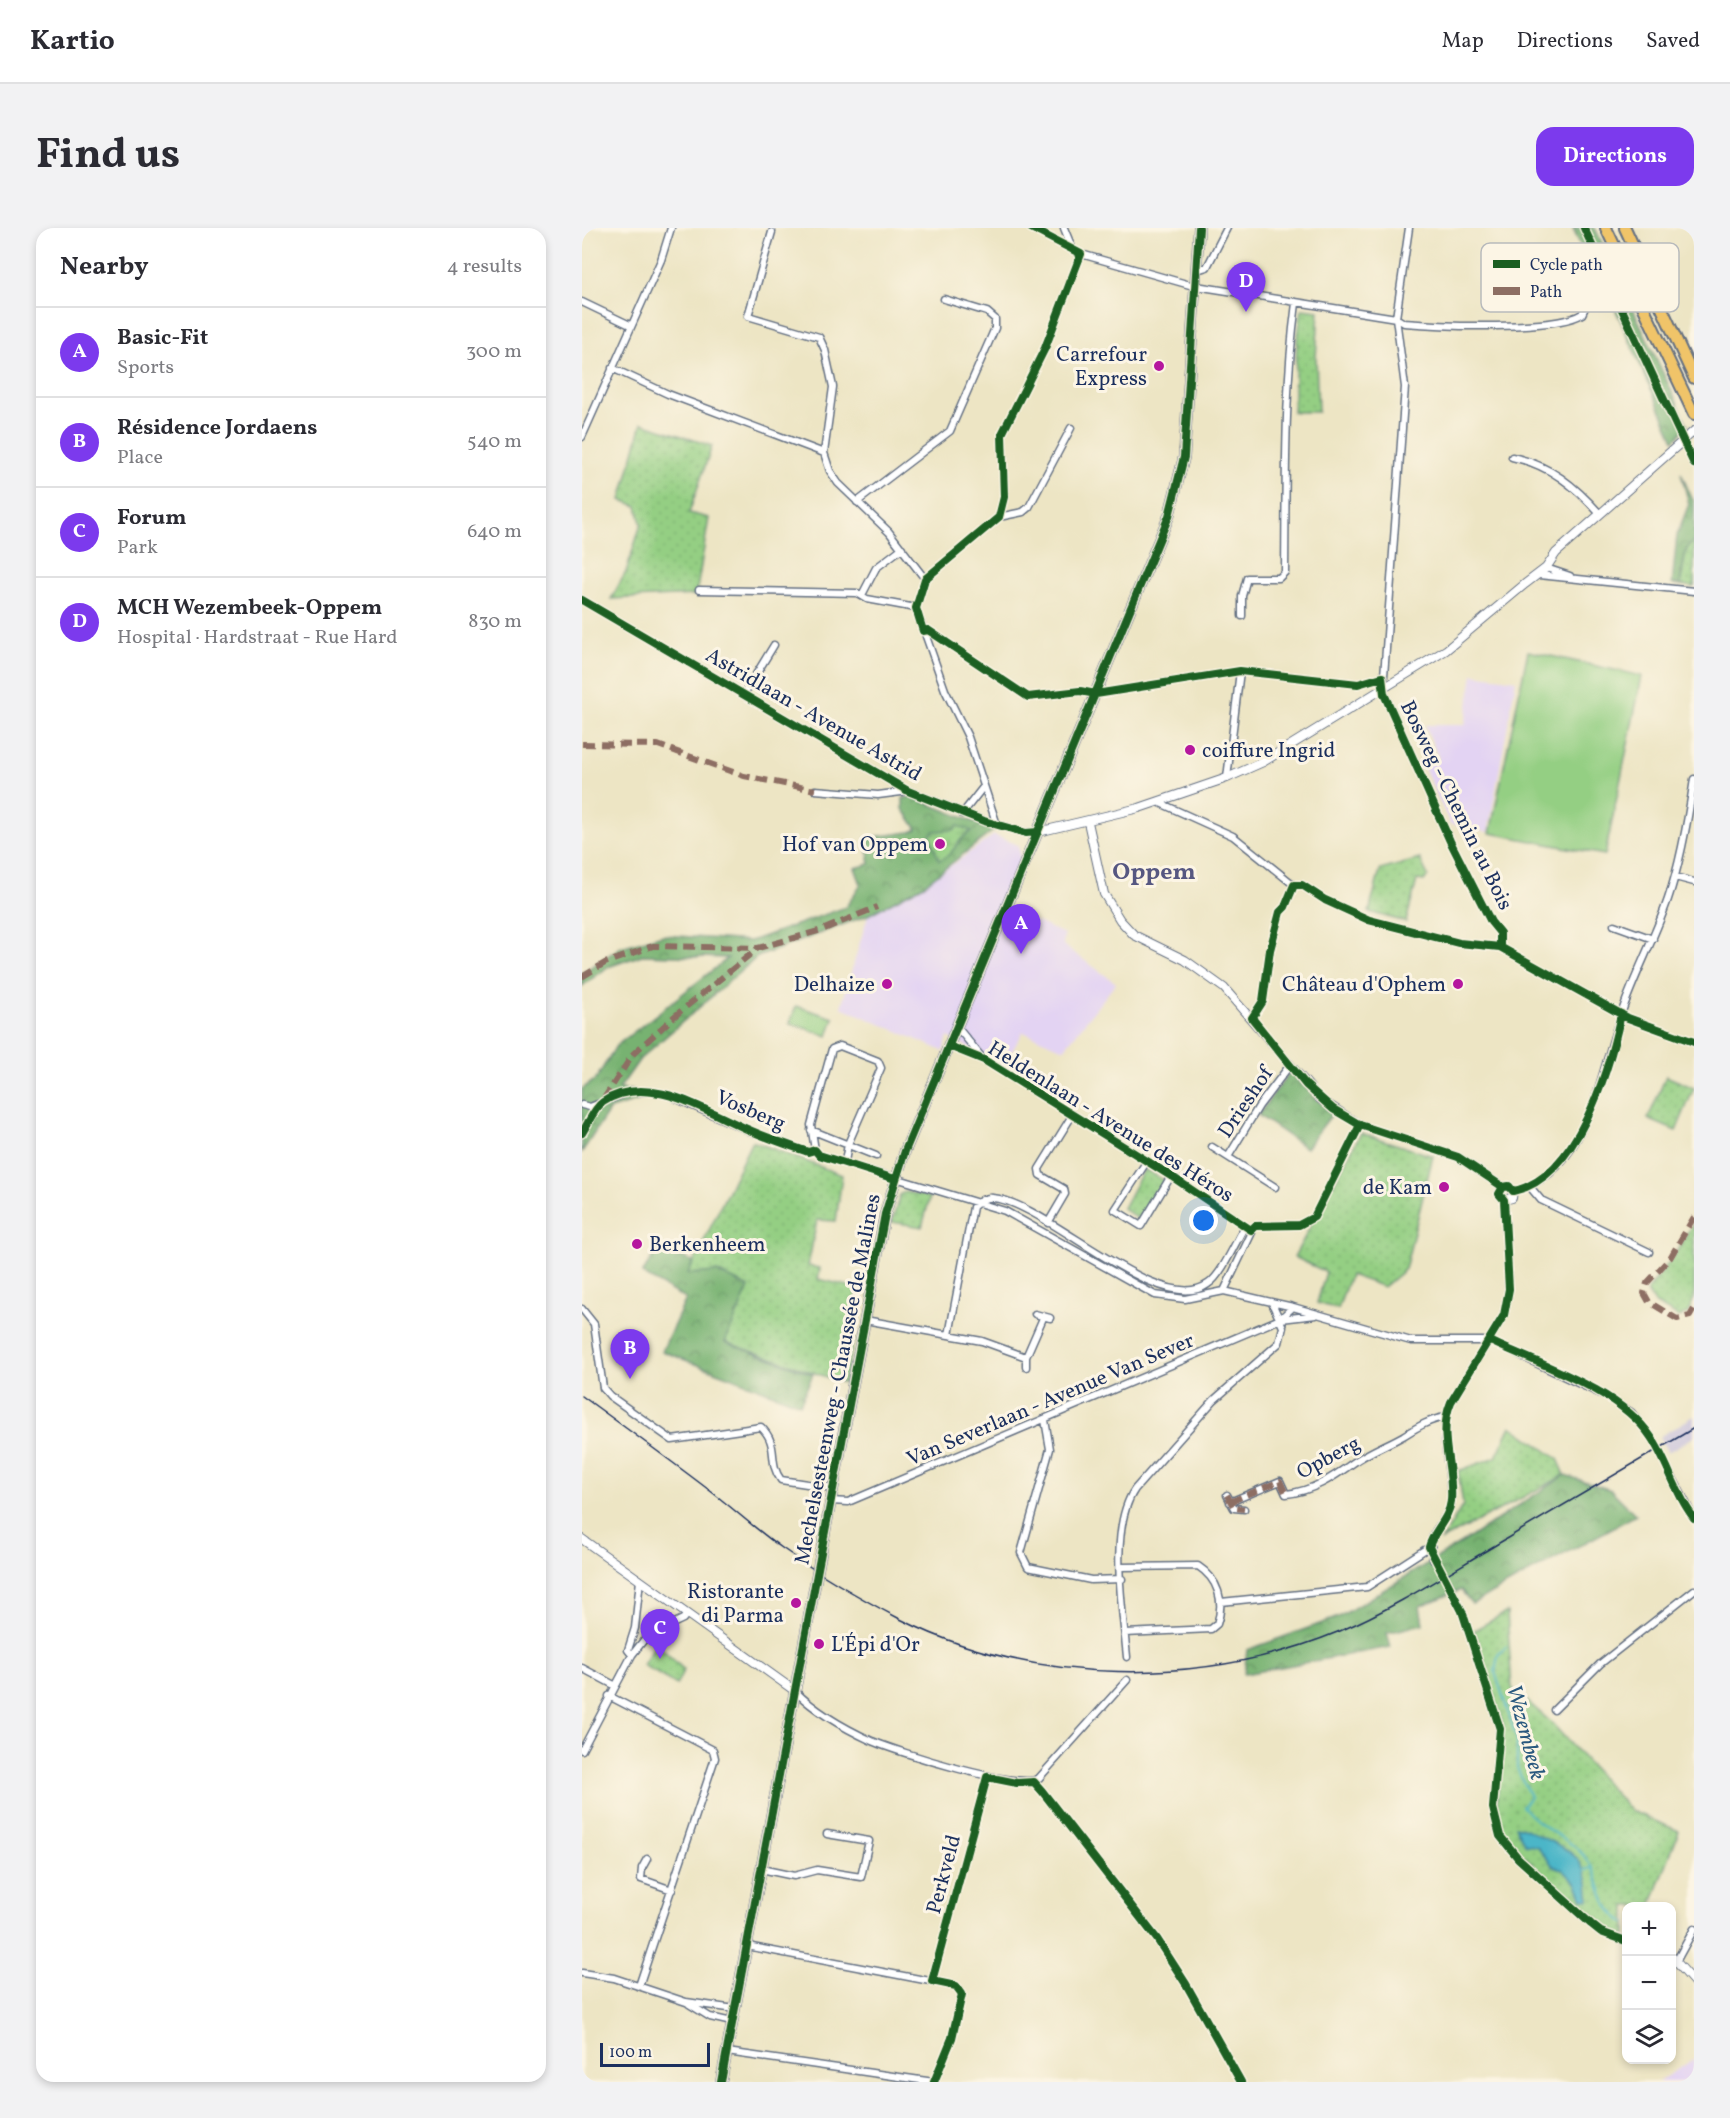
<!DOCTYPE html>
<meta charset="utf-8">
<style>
body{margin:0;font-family:Vollkorn,serif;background:#f2f2f3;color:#2b2b33}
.controls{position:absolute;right:18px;bottom:18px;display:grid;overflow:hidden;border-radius:12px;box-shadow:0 3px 9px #0003}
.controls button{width:54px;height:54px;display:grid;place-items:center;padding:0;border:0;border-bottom:2px solid #e1e1e2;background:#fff;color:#2b2b33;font:30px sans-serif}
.scale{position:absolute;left:18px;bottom:15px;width:110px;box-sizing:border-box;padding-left:6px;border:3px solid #1b2f5e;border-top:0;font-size:16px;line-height:21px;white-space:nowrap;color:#1b2f5e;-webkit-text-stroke:4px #fcf5e5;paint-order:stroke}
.you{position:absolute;left:622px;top:993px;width:21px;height:21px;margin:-15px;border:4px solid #fff;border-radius:50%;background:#1a73e8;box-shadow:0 0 0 9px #1a73e833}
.badge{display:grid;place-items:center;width:39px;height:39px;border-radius:50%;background:#7c3aed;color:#fff;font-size:20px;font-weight:700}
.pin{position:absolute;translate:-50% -50px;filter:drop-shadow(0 2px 3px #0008)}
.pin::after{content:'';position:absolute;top:32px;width:21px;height:18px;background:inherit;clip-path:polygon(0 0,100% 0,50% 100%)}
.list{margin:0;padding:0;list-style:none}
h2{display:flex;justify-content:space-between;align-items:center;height:78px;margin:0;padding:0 24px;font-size:26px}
h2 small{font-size:20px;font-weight:400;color:#7c7c81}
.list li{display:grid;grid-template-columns:39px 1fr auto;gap:18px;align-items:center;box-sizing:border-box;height:90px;padding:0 24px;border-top:2px solid #e1e1e2}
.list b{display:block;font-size:22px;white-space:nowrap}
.list p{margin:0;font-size:20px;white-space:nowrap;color:#7c7c81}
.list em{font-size:20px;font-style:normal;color:#7c7c81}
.icon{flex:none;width:33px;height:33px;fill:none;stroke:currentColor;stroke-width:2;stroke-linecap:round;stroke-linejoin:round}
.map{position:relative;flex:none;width:1112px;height:1854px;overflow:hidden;border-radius:18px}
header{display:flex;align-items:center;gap:36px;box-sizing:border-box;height:84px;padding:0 30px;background:#fff;border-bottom:2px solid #e1e1e2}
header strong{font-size:28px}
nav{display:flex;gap:33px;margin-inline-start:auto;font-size:21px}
.intro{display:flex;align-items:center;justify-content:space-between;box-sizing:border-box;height:144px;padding:0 36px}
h1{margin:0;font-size:42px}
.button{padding:15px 27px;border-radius:18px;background:#7c3aed;color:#fff;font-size:21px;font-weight:700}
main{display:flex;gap:36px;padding:0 36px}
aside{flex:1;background:#fff;border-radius:18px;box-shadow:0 3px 9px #0003}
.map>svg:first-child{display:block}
.built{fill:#e3d3f3}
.industrial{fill:#c6c0da}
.green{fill:url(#green-dots);stroke:#587f70;stroke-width:1.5}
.forest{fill:url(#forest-crowns);stroke:#497068;stroke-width:1.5}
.wetland{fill:url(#wetland-marsh);stroke:#587f70;stroke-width:1.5}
.pitch{fill:#94cf83;stroke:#587f70;stroke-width:1.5}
.water{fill:#4bb6c8;stroke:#337293;stroke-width:1.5}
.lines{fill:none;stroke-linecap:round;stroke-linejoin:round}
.stream{stroke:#4bb6c8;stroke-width:2}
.tertiary-tunnel{stroke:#c3c1b0;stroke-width:8;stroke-dasharray:8 4;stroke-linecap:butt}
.minor-casing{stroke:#646f82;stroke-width:9}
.tertiary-casing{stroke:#646f82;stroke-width:10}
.secondary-casing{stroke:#646f82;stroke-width:12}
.motorway-casing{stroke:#646f82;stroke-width:14}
.minor{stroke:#fff;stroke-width:6}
.tertiary{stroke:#fff;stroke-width:8}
.secondary{stroke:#f9e7c3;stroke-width:9}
.motorway{stroke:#f0c469;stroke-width:10}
.tram{stroke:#1b2f5e;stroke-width:1.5}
.quiet{stroke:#8d6e63;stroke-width:6;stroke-dasharray:12 6;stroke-linecap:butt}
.cycleway-casing{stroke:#fcf5e5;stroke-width:11}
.cycleway{stroke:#1b5e20;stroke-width:8}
.poi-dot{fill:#b5179e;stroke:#fcf5e5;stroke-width:2}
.labels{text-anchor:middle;stroke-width:6;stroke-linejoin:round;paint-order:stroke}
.poi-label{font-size:21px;fill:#1b2f5e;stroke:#fcf5e5;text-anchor:end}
.street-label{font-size:21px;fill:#1b2f5e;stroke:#fcf5e5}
.water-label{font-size:22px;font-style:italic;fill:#29587e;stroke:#fcf5e5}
.quarter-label{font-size:24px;font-weight:bold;fill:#565781;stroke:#fcf5e5}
.key{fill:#fcf5e5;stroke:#b8babc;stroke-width:1.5}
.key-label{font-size:16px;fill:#1b2f5e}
</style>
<header>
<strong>Kartio</strong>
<nav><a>Map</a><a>Directions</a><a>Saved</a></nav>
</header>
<div class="intro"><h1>Find us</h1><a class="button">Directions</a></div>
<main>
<aside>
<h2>Nearby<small>4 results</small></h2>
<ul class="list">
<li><span class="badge">A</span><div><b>Basic-Fit</b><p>Sports</p></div><em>300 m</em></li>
<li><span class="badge">B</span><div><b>Résidence Jordaens</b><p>Place</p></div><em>540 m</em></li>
<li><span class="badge">C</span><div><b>Forum</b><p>Park</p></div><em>640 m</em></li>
<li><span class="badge">D</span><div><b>MCH Wezembeek-Oppem</b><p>Hospital · Hardstraat - Rue Hard</p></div><em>830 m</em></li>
</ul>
</aside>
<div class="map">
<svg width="1112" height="1854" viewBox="0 0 1112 1854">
<defs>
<pattern id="green-dots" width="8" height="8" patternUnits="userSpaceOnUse" patternTransform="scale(1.5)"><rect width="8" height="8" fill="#94cf83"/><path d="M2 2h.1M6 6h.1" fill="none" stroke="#7fb274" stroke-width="1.8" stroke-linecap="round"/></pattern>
<pattern id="forest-crowns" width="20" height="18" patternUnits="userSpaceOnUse" patternTransform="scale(1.5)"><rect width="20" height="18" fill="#77b271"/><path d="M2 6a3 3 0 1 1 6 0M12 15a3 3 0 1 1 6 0" fill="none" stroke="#619160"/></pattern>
<pattern id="wetland-marsh" width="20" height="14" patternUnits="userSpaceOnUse" patternTransform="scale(1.5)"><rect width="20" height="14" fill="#94cf83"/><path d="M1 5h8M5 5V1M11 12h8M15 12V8" fill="none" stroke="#7fb274"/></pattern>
</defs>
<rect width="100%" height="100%" fill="#fcf5e5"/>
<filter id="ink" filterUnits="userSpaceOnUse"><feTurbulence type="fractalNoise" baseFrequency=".0167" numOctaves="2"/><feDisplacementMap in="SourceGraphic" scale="12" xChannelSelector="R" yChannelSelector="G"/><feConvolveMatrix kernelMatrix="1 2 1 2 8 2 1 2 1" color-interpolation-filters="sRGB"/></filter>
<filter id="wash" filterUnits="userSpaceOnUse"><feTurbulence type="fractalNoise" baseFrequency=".008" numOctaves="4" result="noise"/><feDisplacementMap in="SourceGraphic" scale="24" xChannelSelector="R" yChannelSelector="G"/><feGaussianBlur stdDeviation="1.35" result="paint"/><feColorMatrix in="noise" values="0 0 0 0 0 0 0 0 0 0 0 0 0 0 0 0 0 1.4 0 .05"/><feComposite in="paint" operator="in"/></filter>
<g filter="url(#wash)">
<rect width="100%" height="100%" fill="#ede5c4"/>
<!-- built -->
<path class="built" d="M891,446L934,452L906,604L868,596L842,539L857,531L843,497H883Z
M412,607L435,617L437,621L438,633L421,679L482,706L481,717L534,755L482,821L441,804L422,837L366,809L361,823L259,779L286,687L342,657Z
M1112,1831V1854H1076Z"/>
<!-- industrial -->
<path class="industrial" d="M1112,1188V1209L1086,1224L1077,1209Z"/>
<!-- green -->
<path class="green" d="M720,81L737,83L734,130L736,184H711L715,114Z
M60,195L130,218L107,285L127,290L114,367L29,371L44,344L59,296L55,278L39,272Z
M1112,312V359L1098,357L1104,322Z
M838,631L846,648L842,653L835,652L824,694L787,684L798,642Z
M1084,848L1112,860L1094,903L1066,891Z
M779,905L851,928L823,1041L802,1059L768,1047L756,1081L735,1075L744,1044L712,1029Z
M170,913L260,947L254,993L235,992L226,1038L238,1040L236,1051L275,1060L271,1085L277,1087L262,1155L143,1114L106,1046Z
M562,941L583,953L557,992L541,980Z
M324,964L348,969L340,999L310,994L318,966Z
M1112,994V1070L1106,1085L1097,1089L1072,1075L1065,1063L1092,1028Z
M929,1198L976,1231L983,1247L860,1312L881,1277L876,1243L914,1229Z
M925,1384L930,1460L969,1494L1049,1583L1097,1603L1069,1678H1044V1708L1022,1700L938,1625L920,1601L914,1580L921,1498L892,1402Z
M74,1415L102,1442L94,1457L61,1437Z"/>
<!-- forest -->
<path class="forest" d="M991,0H1013L1106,198L1092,212L1031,76L1004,30Z
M1099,245L1112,275V312L1104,322L1098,357L1090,356L1095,307L1107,276Z
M330,569L412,602L342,657L286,687L175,729L58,831L37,861L53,863L55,873L28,881L0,924V861L14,851L34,818L146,730L60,727L26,739L0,758V745L39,719L81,707L169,713L264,679L279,656L273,640L288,636L284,610L328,604L335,601L321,581V570Z
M708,844L750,886L724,920L676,887Z
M78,1017L111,1034L106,1046L135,1044L167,1059L143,1114L231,1146L218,1176L80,1123L104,1071L60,1046Z
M983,1247L1029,1262L1054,1287L890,1376L879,1362L838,1378L841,1396L805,1405L809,1419L662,1446L665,1422L757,1389L889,1309Z"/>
<!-- wetland -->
<path class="wetland" d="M375,598L390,603C375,609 373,628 357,632L348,607L352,603L372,602Z"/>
<!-- pitch -->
<path class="pitch" d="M946,423L1060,448L1023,627L908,605Z
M214,778L252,790L246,808L208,795Z"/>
<!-- water -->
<path class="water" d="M933,1598C943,1599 949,1604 959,1609C991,1622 1008,1634 1007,1672L1001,1671L995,1656L980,1641L971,1638L956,1619L943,1616Z"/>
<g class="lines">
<!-- stream -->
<path class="stream" d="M924,1419L916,1427L913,1444L935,1512V1540L948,1569L940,1578C961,1605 989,1608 1007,1634C1023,1658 1016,1679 1044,1695
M1002,1643L1009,1640"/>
</g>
</g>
<g filter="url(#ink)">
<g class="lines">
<!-- tertiary-tunnel -->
<path class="tertiary-tunnel" d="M852,1332L866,1355"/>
<defs>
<path id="minor" d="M449,0L499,26L608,57L814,90L822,95C857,98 973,103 1000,86L1006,73L1010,70
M482,0L491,22
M827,0L814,90L823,159L801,462L868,613L909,694L918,705V719
M190,4L166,88L237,109L243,122L251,159L242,225L248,243L256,255L307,304L343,351
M615,42L625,39L645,0
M0,74L48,97
M30,140L86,166L242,225
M0,209L79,32L89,0
M930,229C968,237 993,258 1018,286
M275,274L368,203L413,100V91L405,84L362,71
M417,289L441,284L447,279L489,200
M964,340L988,348
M957,347L1112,363
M117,362L275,365L285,371L334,380
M280,367L294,340L320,320
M660,388V368L665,350H697L703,344C704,254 702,164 714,75
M680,445L776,456L800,449
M579,455L658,443L645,550
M162,466L192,417
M233,562L296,567L327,563
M576,574L651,608L712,657H720L743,672L787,692L877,715L918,719L1046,790L1112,814
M380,586L402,558
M415,597L386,509L363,462L334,380L343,351L417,289L422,269L420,206L463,120L499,26
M1093,649L1112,654
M1032,697L1071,711
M670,790L681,773L688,722L698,684L703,679L712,657
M375,799L402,832
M367,818L402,832L589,948L669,1002
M0,877L8,879L47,864H73L88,868L167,903L226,924L233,922L237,927L423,983L573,1067L603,1071L642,1063L711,1079
M229,902L294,928
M630,919L693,959
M233,922L229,897L250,821L258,818L296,833L299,840L266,916L263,934
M646,929L677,878L708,837
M565,933L533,982L559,998L589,948
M948,959L959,972L1067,1024
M931,963C1006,949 1019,839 1041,781C1054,744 1073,709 1086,671C1099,633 1106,592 1112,551
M466,995L483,966L482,961L458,947L457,941L491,886
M642,1063L673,998L717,997L732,989L778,897
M0,1081L12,1096L21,1160L28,1168L90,1212L179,1199C198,1217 185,1234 199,1252L251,1260
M453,1086L468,1090
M699,1091L734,1087
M283,1092L400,1113L444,1129L461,1090
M367,1107L391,979C396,974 403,969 411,970C462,973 578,1091 626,1056C640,1047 654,1013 663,998
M444,1139V1129
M463,1192L468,1221L439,1325L446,1339L509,1352L540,1351
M645,1267L652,1280L662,1281
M249,1273L266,1274L698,1091L711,1079L829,1113H908L1027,1170L1049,1184L1069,1208L1112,1290
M648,1274L698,1253L704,1266C731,1263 750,1250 771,1235C786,1224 805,1217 821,1208C834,1200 848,1191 864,1189
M539,1339L616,1338C636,1351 643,1373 635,1396L629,1401L543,1405
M639,1374L785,1359L847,1319
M50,1427L46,1422L53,1400L58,1352
M545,1429C541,1384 526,1300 553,1261L632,1172L697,1115L701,1099L690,1075
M0,1440L32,1457
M213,1463C233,1483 264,1501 290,1513C313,1523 440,1564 457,1550L545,1452
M27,1468L131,1522L133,1530L57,1758
M972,1482L1018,1436L1112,1362
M0,1522L50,1427L65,1408L101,1391L105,1386
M65,1631L60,1640L59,1651L90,1662
M179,1641L212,1648L235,1642L279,1649L287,1613L245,1606
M165,1718L374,1758
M1095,1732L1112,1701
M0,1745L32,1750L104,1774L153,1781
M350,1753L405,1549
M107,1776L128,1789L150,1794
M145,1824L352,1854"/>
<path id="tertiary" d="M0,372L326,563L402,593L444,605L456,604L557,580L645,550L681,534L864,422L943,356L964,340L974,325L1112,203
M506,594L522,666L538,692L552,707L603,732L642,760L738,871L778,897L876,929L921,959
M921,959L927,958L931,963L930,970L922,972
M0,1311L213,1463
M852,1332C841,1305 862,1301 869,1275C871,1241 855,1206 869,1174L922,1087L927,1061L922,972L917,966L921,959
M866,1355L880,1383L918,1501L911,1580L918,1608L936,1630L1009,1696L1019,1704L1044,1713
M1090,1729L1112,1754"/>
<path id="secondary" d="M139,1854L303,986L323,923L587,288L602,229L617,0"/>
<path id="motorway" d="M1024,0L1112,186
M1043,0L1112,150"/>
</defs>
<!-- minor casing -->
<use href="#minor" class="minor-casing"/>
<!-- tertiary casing -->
<use href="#tertiary" class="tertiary-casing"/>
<!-- secondary casing -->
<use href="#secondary" class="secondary-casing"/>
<!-- motorway casing -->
<use href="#motorway" class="motorway-casing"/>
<!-- minor -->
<use href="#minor" class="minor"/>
<!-- tertiary -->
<use href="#tertiary" class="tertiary"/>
<!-- secondary -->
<use href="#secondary" class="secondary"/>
<!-- motorway -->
<use href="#motorway" class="motorway"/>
<!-- tram -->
<path class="tram" d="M0,1168C44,1200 88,1232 131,1265C154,1283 176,1303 200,1320C237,1346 278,1370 318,1391C451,1458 621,1460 758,1403C812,1380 861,1348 912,1318C978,1279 1045,1240 1112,1200"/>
<!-- quiet -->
<path class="quiet" d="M0,516L76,517L162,548L233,562
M0,749L23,735L71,718L176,720L240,702L295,679
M21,872L51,826L94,787L176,720
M1112,989L1088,1030L1065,1055L1062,1065L1067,1074L1095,1091L1108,1088L1112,1081
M645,1267L652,1280L662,1281
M648,1274L698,1253L704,1266"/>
<defs>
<path id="cycleway" d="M449,0L499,26L463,120L420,206L422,269L417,289L343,351L334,380L341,403L346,402L446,469L498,463L514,466L658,443L776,456L800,449L802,466L868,613L909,694L918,705V719
M1002,0L1112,236
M0,372L326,563L402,593L444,605L456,604
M367,818L402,832L589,948L669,1002L673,998L717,997L732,989L778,897
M0,905C6,896 12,880 21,874C66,844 123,883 165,901C185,910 206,917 226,924L233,922L237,927L313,951
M921,959L876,929L778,897L751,881L724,857L670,790L681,773L688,722L698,684L703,679L712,657H720L743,672L787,692L877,715L918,719L1046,790L1112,814
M921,959L917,966L922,972L927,1061L922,1087L869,1174C855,1207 872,1239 869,1273C867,1291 851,1303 847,1319L880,1383L918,1501L911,1580L918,1608L936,1630L1009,1696L1019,1704L1044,1713
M921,959L927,958L931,963C995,951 1027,842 1039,786
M908,1113C959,1137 1038,1162 1069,1209C1086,1234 1093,1266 1112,1290
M139,1854L303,986L323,923L587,288L602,229L617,0
M352,1854L370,1810L380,1766L374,1758L350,1753L405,1549L435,1555L452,1554L460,1563L575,1711L604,1756L659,1854"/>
</defs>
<!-- cycleway casing -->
<use href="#cycleway" class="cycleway-casing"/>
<!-- cycleway -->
<use href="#cycleway" class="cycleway"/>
</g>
</g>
<!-- markers -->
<g class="poi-dot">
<circle cx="577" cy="138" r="6"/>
<circle cx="608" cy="522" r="6"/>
<circle cx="358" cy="616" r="6"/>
<circle cx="305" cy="756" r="6"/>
<circle cx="876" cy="756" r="6"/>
<circle cx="862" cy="959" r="6"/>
<circle cx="55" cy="1016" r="6"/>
<circle cx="214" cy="1375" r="6"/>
<circle cx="237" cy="1416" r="6"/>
</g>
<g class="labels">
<!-- poi labels -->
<g class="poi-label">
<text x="565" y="133">Carrefour<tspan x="565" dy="24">Express</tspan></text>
<text x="620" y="529" text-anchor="start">coiffure Ingrid</text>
<text x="346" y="623">Hof van Oppem</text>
<text x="293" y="763">Delhaize</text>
<text x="864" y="763">Château d'Ophem</text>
<text x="850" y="966">de Kam</text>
<text x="67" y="1023" text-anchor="start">Berkenheem</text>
<text x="202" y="1370">Ristorante<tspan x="202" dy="24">di Parma</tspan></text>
<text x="249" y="1423" text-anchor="start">L'Épi d'Or</text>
</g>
<!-- street labels -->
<g class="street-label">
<text transform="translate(232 486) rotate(30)" y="7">Astridlaan - Avenue Astrid</text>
<text transform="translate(875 577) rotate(64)" y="7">Bosweg - Chemin au Bois</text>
<text transform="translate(663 874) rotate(-56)" y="7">Drieshof</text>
<text transform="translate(169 882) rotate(23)" y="7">Vosberg</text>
<text transform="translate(529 893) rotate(32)" y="7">Heldenlaan - Avenue des Héros</text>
<text transform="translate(255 1151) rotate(-79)" y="7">Mechelsesteenweg - Chaussée de Malines</text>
<text transform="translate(468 1171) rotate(-23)" y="7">Van Severlaan - Avenue Van Sever</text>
<text transform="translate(746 1229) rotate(-28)" y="7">Opberg</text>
<text transform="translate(361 1646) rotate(-75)" y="7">Perkveld</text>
</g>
<!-- water labels -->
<g class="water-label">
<text transform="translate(945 1504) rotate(75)" y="8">Wezembeek</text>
</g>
<!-- quarter labels -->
<g class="quarter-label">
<text x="572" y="651">Oppem</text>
</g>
</g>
<!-- legend -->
<rect x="899" y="15" width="198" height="69" rx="9" class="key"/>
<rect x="911" y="32" width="27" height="8" fill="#1b5e20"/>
<rect x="911" y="59" width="27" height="8" fill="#8d6e63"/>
<g class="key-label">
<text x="948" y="42">Cycle path</text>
<text x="948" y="69">Path</text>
</g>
</svg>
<div class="controls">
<button>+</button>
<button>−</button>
<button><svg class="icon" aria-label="layers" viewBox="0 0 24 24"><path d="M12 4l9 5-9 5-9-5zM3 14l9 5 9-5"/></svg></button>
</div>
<div class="scale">100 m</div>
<div class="you"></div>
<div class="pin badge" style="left:439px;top:726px">A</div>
<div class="pin badge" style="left:48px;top:1151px">B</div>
<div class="pin badge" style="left:78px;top:1431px">C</div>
<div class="pin badge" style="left:664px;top:84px">D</div>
</div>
</main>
